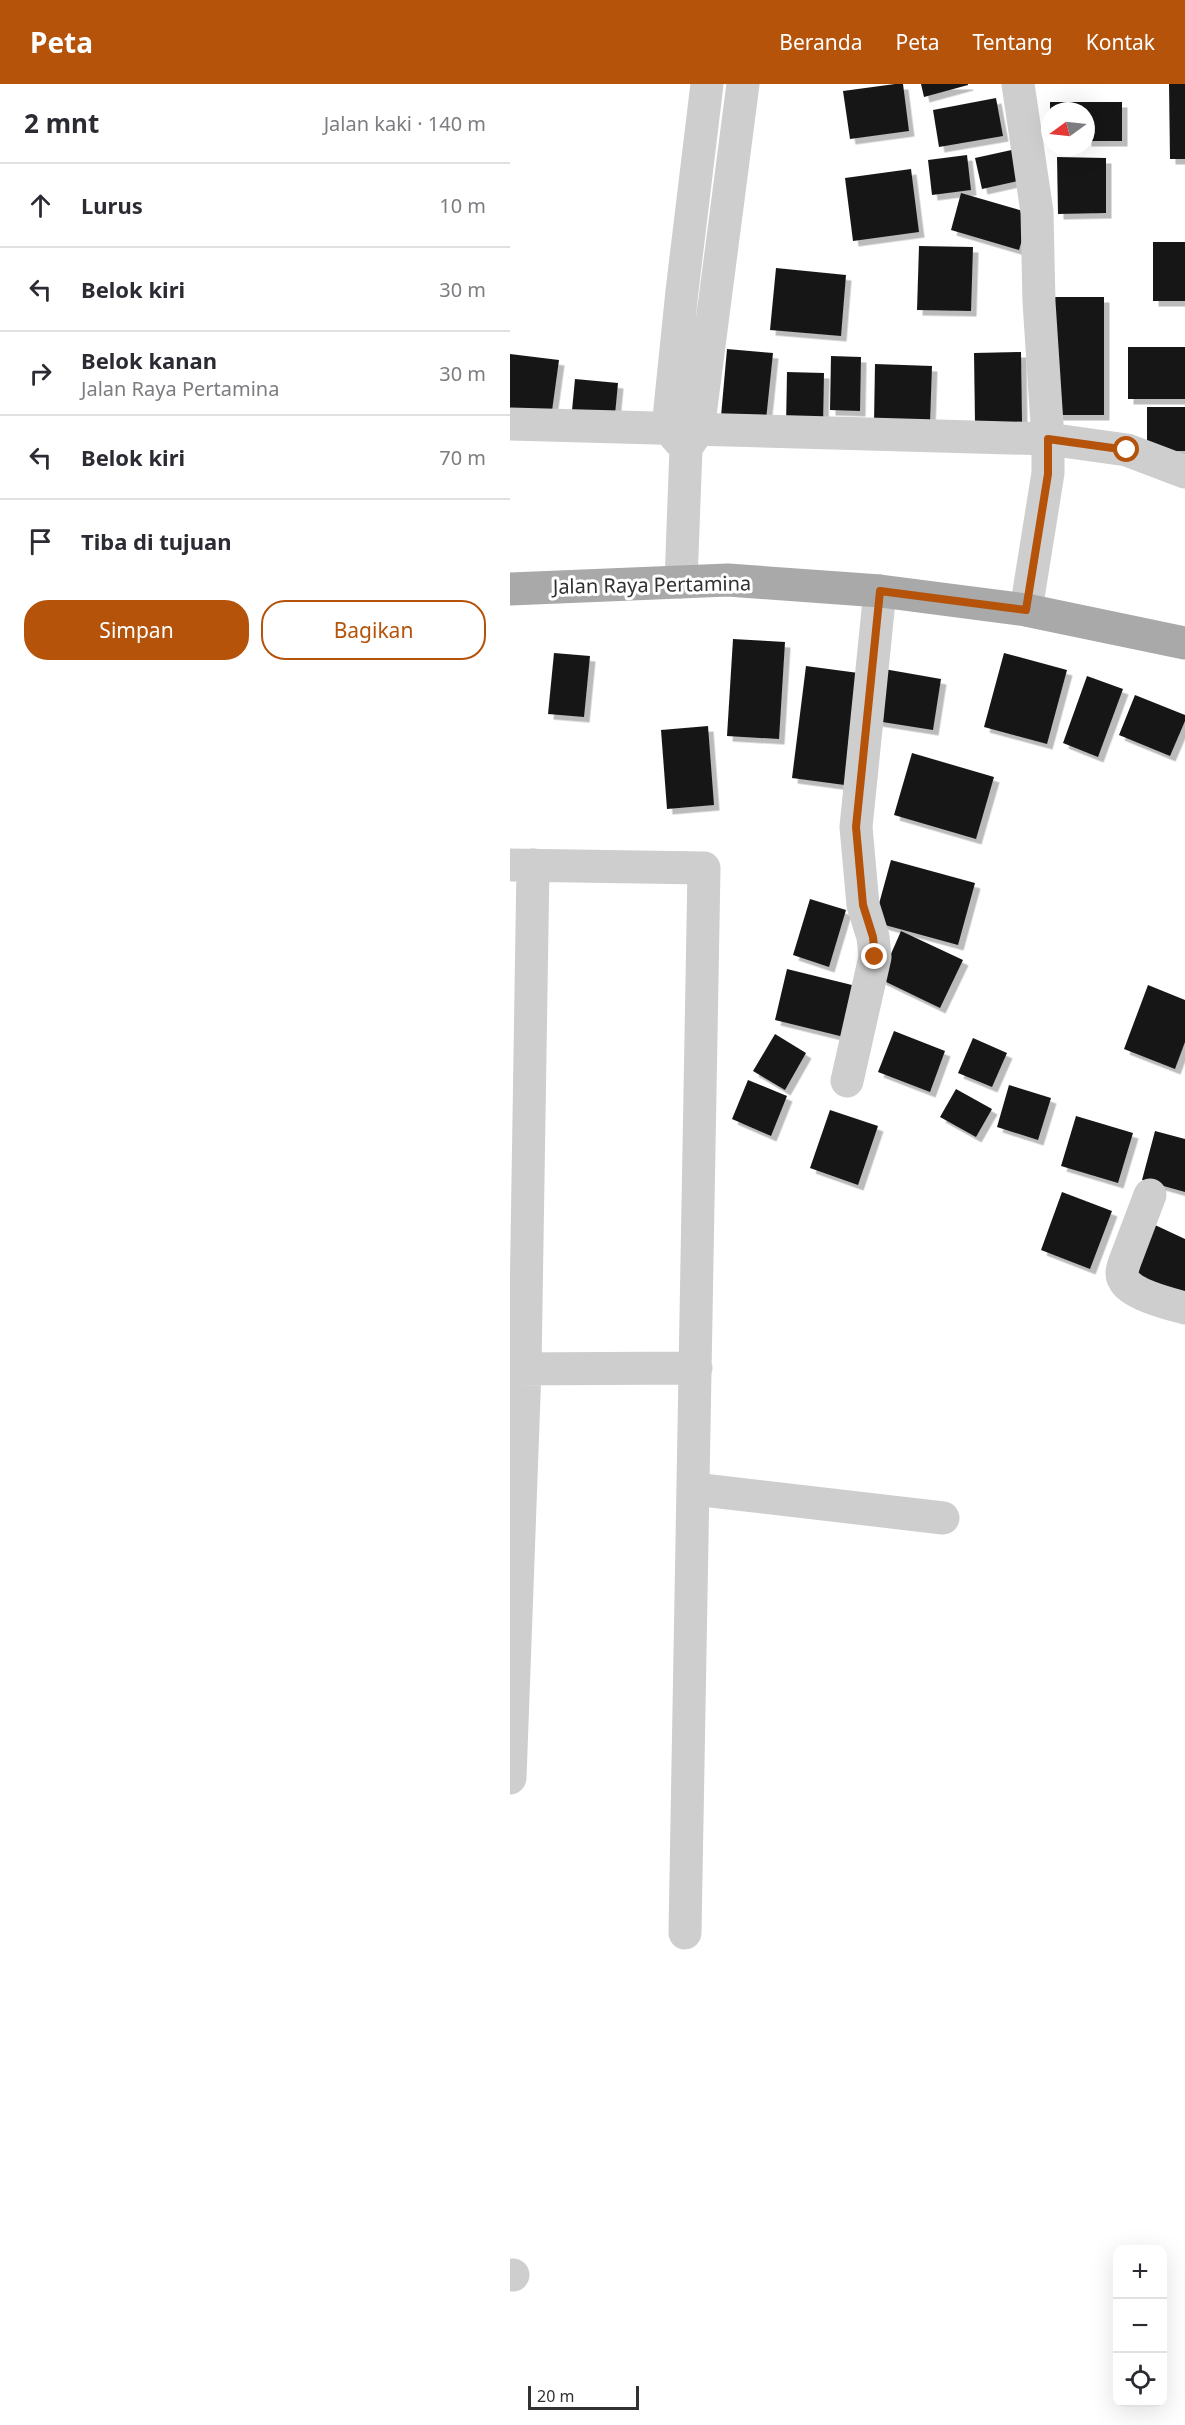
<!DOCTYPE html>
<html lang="id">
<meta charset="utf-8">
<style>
body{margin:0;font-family:"Noto Sans",sans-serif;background:#f7f7f7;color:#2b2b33}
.controls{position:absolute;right:18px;bottom:18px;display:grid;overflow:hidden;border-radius:12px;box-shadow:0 6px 24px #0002}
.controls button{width:54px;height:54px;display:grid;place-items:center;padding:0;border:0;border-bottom:2px solid #e1e1e2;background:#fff;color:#2b2b33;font:30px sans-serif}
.compass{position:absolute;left:531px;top:18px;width:54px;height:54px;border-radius:50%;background:#fff;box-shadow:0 6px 24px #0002;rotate:255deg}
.scale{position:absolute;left:18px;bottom:15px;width:111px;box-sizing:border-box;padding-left:6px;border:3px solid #313131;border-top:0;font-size:16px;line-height:21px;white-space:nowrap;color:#313131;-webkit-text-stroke:4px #fff;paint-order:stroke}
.stop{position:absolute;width:18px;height:18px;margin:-14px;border:4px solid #b45309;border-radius:50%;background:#fff}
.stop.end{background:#b45309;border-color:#fff;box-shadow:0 2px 6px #0008}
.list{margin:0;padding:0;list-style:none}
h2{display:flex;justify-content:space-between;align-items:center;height:78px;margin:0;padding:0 24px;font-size:26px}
h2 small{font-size:20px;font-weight:400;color:#7c7c81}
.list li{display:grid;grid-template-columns:39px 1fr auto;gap:18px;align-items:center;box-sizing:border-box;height:84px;padding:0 24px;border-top:2px solid #e1e1e2}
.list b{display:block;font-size:22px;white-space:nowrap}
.list p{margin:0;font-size:20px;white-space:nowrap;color:#7c7c81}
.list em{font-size:20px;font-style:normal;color:#7c7c81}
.actions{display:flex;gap:12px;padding:18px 24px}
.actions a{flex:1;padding:14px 0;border:2px solid #b45309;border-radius:24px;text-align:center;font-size:21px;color:#b45309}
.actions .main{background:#b45309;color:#fff}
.icon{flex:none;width:33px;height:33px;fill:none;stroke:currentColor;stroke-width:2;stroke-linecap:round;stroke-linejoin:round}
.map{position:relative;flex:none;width:675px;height:2341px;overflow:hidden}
header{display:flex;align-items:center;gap:36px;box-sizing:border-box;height:84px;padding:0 30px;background:#b45309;color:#fff}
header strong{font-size:28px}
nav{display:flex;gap:33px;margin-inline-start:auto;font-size:21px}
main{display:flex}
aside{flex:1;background:#fff}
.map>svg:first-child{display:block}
.building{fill:#181818;filter:url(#shadow)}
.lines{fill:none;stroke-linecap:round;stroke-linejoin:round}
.street{stroke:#cecece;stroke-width:33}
.primary{stroke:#a9a9a9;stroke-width:33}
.route{stroke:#b45309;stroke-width:8}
.labels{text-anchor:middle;stroke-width:6;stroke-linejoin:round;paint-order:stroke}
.street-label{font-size:20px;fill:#313131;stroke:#fff}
</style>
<header>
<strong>Peta</strong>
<nav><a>Beranda</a><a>Peta</a><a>Tentang</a><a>Kontak</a></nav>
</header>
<main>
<aside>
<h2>2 mnt<small>Jalan kaki · 140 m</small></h2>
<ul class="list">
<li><svg class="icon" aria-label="ahead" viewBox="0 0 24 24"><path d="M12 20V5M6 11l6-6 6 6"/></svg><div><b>Lurus</b></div><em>10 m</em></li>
<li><svg class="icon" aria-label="left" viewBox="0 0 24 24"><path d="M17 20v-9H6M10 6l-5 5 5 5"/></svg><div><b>Belok kiri</b></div><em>30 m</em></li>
<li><svg class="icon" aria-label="right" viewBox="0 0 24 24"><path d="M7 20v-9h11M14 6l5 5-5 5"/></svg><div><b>Belok kanan</b><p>Jalan Raya Pertamina</p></div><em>30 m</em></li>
<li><svg class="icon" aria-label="left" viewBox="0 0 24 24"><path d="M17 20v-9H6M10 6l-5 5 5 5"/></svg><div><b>Belok kiri</b></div><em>70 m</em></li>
<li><svg class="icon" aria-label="arrive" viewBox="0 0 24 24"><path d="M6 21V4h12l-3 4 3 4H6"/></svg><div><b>Tiba di tujuan</b></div></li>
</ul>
<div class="actions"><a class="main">Simpan</a><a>Bagikan</a></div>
</aside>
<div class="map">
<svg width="675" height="2341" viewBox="0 0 675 2341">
<defs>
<filter id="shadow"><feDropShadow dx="5.5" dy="5.5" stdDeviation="0" flood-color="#0004"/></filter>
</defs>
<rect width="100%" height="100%" fill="#fff"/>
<!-- building -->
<path class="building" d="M385,0H393L399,47L340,55L333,7Z
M411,0H458V1L414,13Z
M659,0H675V75H660Z
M486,14L493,52L429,63L423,26Z
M540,18H612V57H576V27H540Z
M506,65L512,96L472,105L465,74Z
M457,71L461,106L422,111L418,76Z
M547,73L596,74V129L548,130Z
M401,85L409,148L343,157L335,94Z
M451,109L520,129L509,166L441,146Z
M643,158H675V217H643Z
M409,162L463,163L461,227L407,226Z
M266,184L336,191L331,252L260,246Z
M540,213H594V331H540Z
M618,263H675V315H618Z
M217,265L263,269L256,336L211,332Z
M511,268L512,338L465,339L464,269Z
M0,270L49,276L41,334L0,328Z
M321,272L351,273L350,327L320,326Z
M365,280L422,282L420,339L364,338Z
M277,288L314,289L313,343L276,341Z
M65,295L108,299L104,341L61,337Z
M637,323H675V367H637Z
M223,555L275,558L269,655L217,652Z
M44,569L80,572L74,633L38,630Z
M494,569L557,586L537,660L474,643Z
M296,582L356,590L342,702L282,694Z
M374,585L431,595L423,646L366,637Z
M577,592L613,605L588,673L553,659Z
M625,611L675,631V637L660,672L609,651Z
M198,642L204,721L157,725L151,646Z
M402,669L484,693L466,755L384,731Z
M381,776L465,799L448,861L364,838Z
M300,815L336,826L319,883L283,871Z
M391,847L453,876L430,924L370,895Z
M277,885L346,902L334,953L265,936Z
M638,901L675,916V958L665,985L614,965Z
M384,947L435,967L420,1008L368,988Z
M265,950L296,969L275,1006L243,987Z
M463,954L497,969L482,1003L448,989Z
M238,996L277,1012L261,1052L222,1035Z
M499,1001L541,1014L528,1056L487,1043Z
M446,1005L482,1025L466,1053L430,1033Z
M320,1026L368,1042L348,1101L300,1084Z
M566,1032L623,1049L608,1099L551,1082Z
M645,1047L675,1055V1108L632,1096Z
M552,1108L602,1127L580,1185L531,1166Z
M645,1141L675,1155V1214L624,1191Z"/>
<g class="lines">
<!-- street -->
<path class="street" d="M508,0L527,128L529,218L538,355V389L516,526
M0,340L538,355L617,366L675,388
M172,360L158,344L172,207L197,0
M171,498L176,364L188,346L233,0
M0,781L194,784L175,1849
M337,997L365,873L363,853L353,821L346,743L370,507
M640,1111L615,1177C613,1183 610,1190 614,1196C620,1210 660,1220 675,1224
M0,1285L186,1284
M184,1405L433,1434
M0,1694L15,1285L23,781
M0,2191H3"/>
<!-- primary -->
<path class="primary" d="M0,505L218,496L370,507L516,526L675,559"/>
</g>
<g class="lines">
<!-- route -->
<path class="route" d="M365,873L363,853L353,821L346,743L370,507L516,526L538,390V355L617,366"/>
</g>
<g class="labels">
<!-- street labels -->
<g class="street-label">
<text transform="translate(142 501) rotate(-1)" y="7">Jalan Raya Pertamina</text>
</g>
</g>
</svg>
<div class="controls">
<button>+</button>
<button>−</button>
<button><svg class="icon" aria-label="locate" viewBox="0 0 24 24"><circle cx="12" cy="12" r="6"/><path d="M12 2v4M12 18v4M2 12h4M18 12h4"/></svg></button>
</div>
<svg class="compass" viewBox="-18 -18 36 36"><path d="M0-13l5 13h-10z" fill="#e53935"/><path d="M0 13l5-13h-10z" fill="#7c7c81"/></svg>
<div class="scale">20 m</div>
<div class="stop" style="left:617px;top:366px"></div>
<div class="stop end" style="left:365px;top:873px"></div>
</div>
</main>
